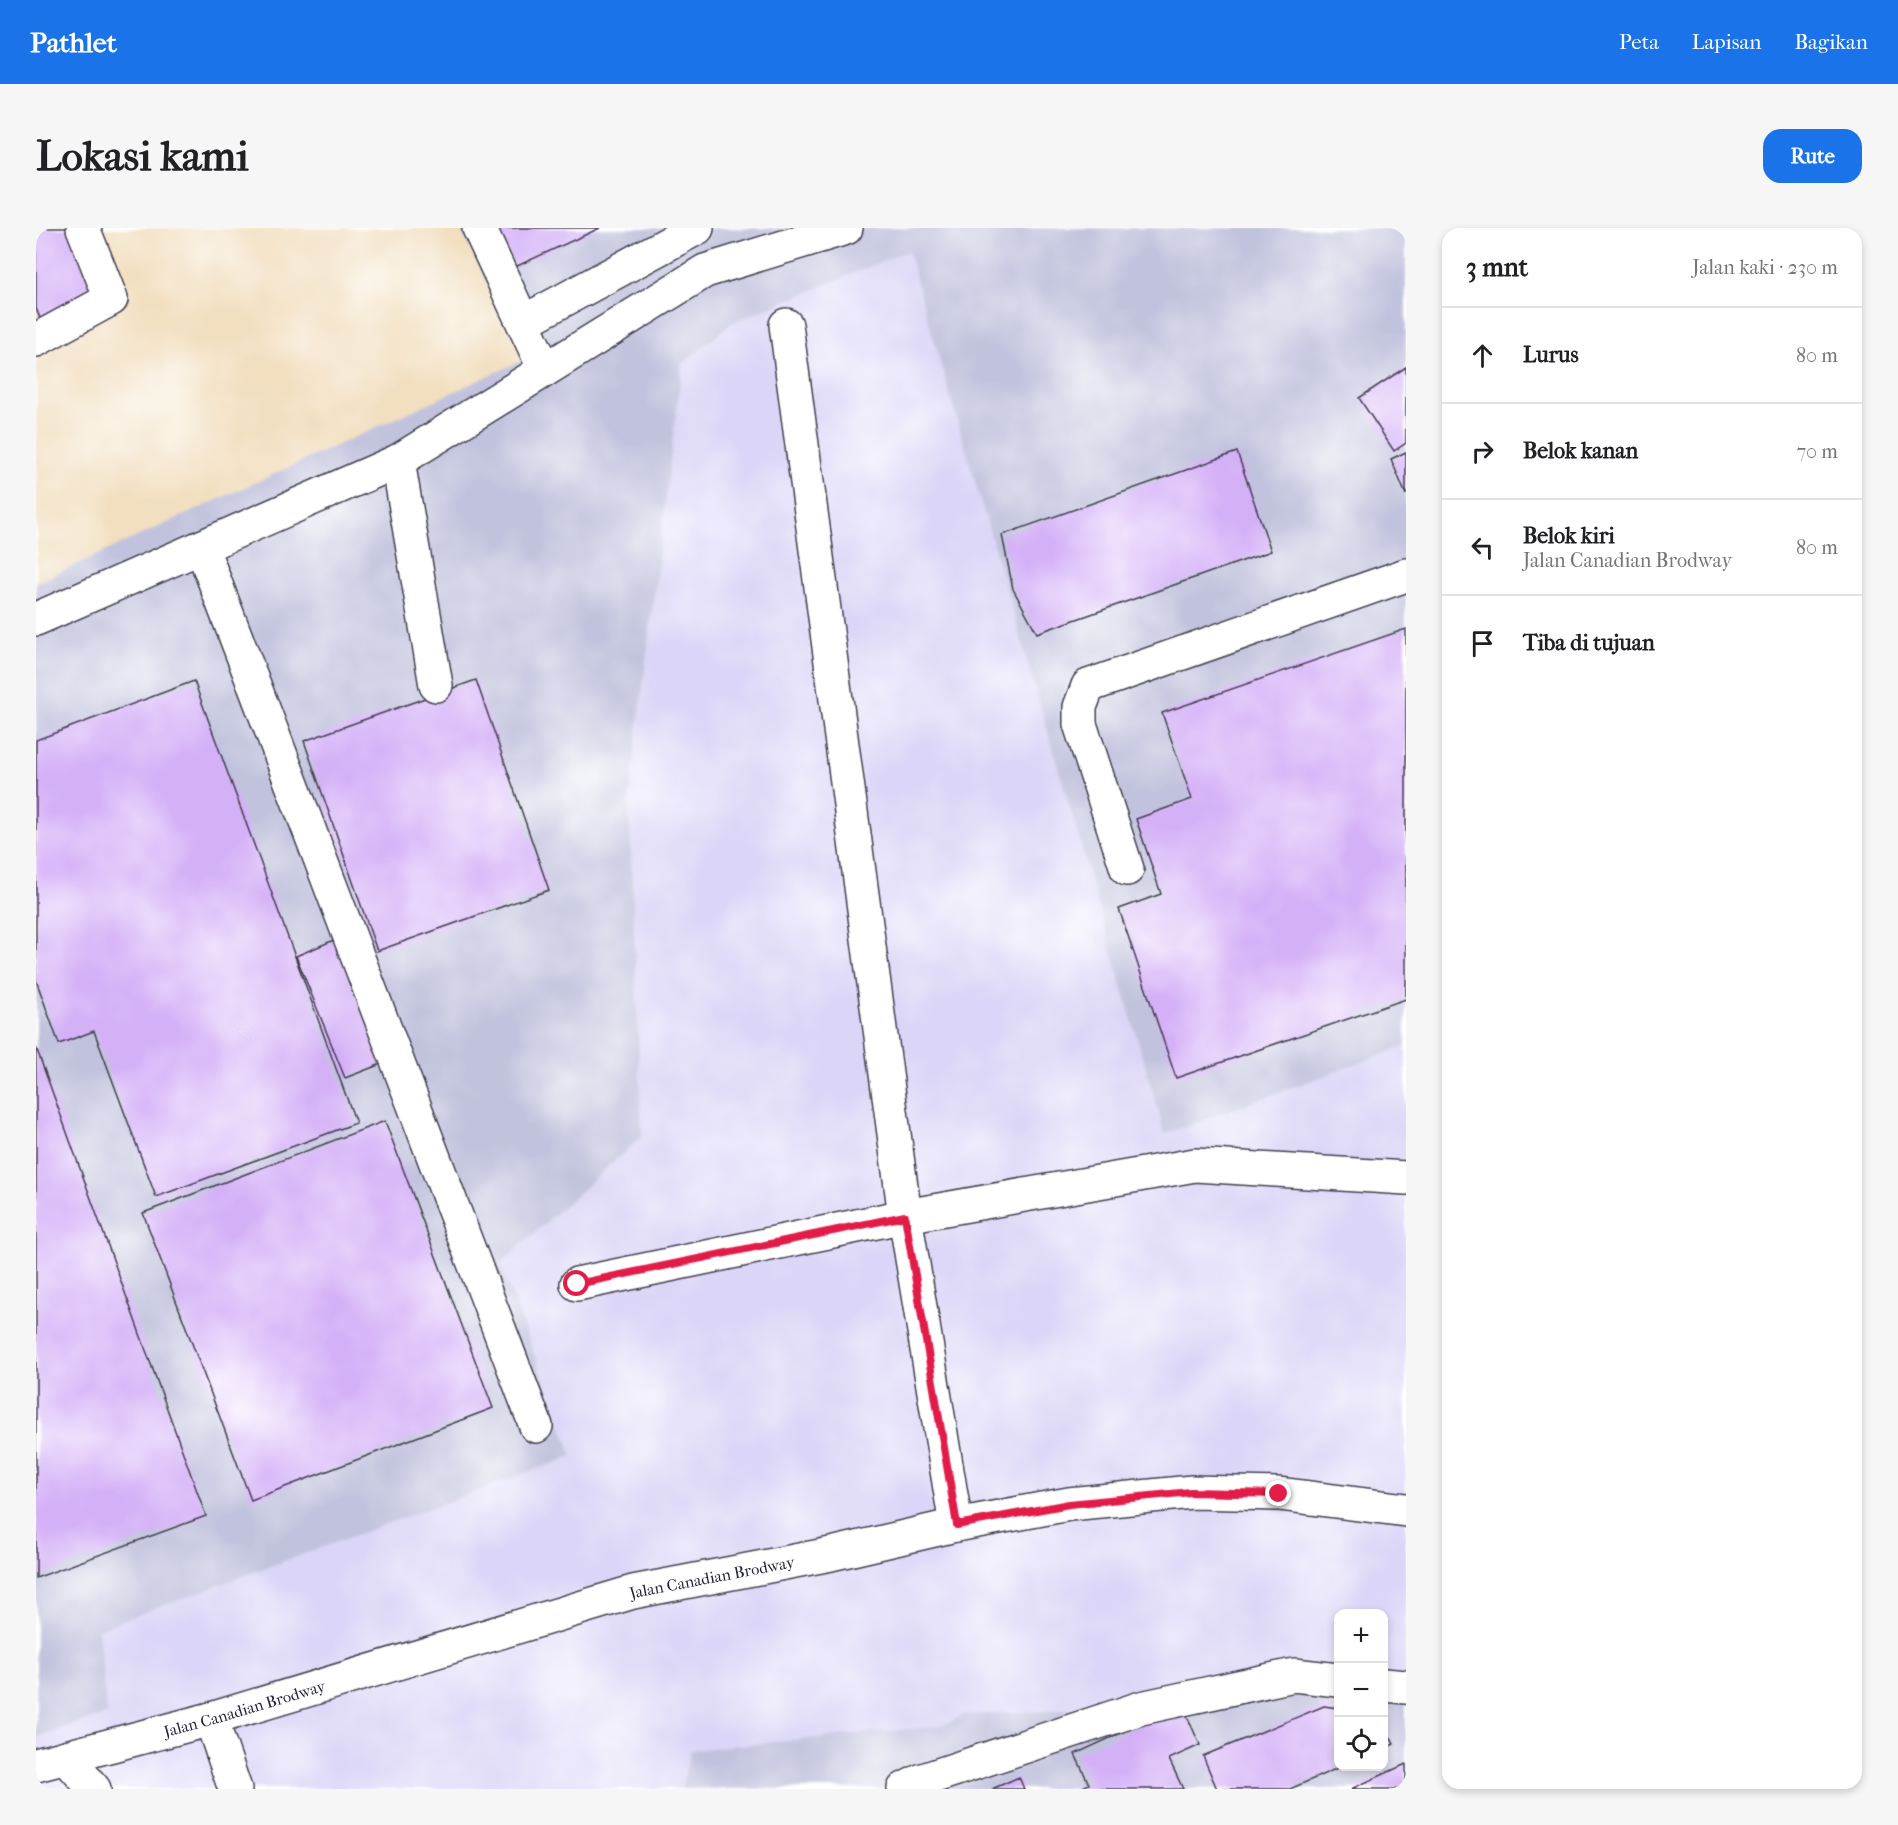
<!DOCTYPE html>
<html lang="id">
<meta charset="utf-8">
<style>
body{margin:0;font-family:"IM FELL French Canon",serif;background:#f6f6f6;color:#202124}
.controls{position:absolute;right:18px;bottom:18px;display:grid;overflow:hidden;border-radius:12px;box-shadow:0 3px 9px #0003}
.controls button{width:54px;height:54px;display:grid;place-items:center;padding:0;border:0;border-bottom:2px solid #e0e0e0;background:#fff;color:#202124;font:30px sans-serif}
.stop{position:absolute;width:18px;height:18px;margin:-14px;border:4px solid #e11d48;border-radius:50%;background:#fff}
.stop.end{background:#e11d48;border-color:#fff;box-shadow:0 2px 6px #0008}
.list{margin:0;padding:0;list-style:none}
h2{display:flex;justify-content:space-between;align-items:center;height:78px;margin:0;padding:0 24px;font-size:26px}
h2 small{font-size:20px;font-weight:400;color:#757577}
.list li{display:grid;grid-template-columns:39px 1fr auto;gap:18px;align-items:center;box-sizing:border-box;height:96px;padding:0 24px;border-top:2px solid #e0e0e0}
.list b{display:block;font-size:22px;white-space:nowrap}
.list p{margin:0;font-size:20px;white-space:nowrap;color:#757577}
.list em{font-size:20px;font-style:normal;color:#757577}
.icon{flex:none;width:33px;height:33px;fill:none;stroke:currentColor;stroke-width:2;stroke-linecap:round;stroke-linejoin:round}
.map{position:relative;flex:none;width:1370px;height:1561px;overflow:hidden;border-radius:18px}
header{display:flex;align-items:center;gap:36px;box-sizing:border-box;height:84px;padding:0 30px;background:#1a73e8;color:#fff}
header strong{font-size:28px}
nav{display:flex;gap:33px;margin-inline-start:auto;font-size:21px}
.intro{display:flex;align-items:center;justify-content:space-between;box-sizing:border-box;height:144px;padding:0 36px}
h1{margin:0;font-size:42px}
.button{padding:15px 27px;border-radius:18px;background:#1a73e8;color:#fff;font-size:21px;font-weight:700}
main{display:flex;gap:36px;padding:0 36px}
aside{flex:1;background:#fff;border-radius:18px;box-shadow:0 3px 9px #0003}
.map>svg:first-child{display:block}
.built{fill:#dbd6f7}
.industrial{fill:#c1c2dd}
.building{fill:#d4b1f7}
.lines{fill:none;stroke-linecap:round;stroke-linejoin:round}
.minor-casing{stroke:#413e4f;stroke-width:36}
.minor{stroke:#fff;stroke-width:33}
.route{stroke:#e11d48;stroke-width:8}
.labels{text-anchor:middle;stroke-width:4.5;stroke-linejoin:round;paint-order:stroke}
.street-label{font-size:16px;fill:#22223b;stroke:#fff}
</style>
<header>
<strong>Pathlet</strong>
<nav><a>Peta</a><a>Lapisan</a><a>Bagikan</a></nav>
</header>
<div class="intro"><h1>Lokasi kami</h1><a class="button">Rute</a></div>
<main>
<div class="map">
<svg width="1370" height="1561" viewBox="0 0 1370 1561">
<rect width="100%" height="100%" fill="#fff"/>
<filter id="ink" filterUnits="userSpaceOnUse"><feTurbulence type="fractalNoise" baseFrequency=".0167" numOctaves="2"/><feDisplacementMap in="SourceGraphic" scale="12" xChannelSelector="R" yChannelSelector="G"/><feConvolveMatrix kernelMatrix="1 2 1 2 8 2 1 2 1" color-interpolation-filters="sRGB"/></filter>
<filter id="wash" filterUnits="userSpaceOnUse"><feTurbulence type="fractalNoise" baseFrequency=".008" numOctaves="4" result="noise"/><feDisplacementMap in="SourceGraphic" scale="24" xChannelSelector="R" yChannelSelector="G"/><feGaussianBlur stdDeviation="1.35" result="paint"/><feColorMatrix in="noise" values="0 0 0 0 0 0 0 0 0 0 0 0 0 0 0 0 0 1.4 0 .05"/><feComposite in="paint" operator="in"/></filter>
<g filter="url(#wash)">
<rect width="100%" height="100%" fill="#f2dfc0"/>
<!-- built -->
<path class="built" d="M872,22L1129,906L1217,857L1370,819V1465L1348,1462V1386H1302V1455L1108,1478L879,1510L655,1522L645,1561H0V1509L71,1486L61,1401L536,1228L464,1036L606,908L593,573L646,136L696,95Z"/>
<!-- industrial -->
<path class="industrial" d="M424,0H1370V818L1129,906L872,23L696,95L646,136L593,573L606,908L464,1036L537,1228L62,1401L71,1486L0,1509V355L489,131Z
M1302,1453V1538H1348V1459L1370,1462V1561H645L655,1522L905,1498L928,1487L1108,1478Z"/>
<g id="blocks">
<!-- building -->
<path class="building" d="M0,0H34L61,72L5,93L0,80Z
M461,0H564L479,39Z
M1370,139V215L1358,223L1323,170Z
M1201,224L1235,323L1001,405L977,361L966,307Z
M1370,224V267L1355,231Z
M1370,401V771L1140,850L1083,681L1125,666L1100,591L1156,571L1126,485Z
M440,452L513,662L341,723L268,513Z
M158,453L320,895L120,969L58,803L23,816L0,752V512Z
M298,712L348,835L309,850L260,728Z
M0,819L170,1288L0,1350Z
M349,893L457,1180L215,1272L107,985Z
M1146,1477L1164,1517L1133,1531L1147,1561H1043L1053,1556L1039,1526Z
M1288,1478L1302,1480V1540L1254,1561H1181L1167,1528Z
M1348,1498L1358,1516L1348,1521Z
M1370,1536V1561H1315Z
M983,1549L988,1561H956Z"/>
</g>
</g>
<g filter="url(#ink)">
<use href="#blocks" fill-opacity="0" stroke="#413e4f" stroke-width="1.5"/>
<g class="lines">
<defs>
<g id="minor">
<path d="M443,0L509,142"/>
<path d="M487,94L661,0"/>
<path d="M750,97L869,988L920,1297"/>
<path d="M0,112L75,71L47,0"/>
<path d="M362,233L400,457"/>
<path d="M166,320L500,1198"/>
<path d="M0,391L362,233L669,43L810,0"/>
<path d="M1091,641L1044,496V479L1052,458L1370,347"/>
<path d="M541,1056L869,988L1159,937L1370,950"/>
<path d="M1348,1457L1370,1459"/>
<path d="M175,1491L199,1561"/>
<path d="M30,1529L58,1561"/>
<path id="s1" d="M0,1537L175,1491L597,1364L795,1326L920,1297L1033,1276L1156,1264L1243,1266L1370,1282"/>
<path d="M868,1561L884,1553L1105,1480L1258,1447L1302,1452"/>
</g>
</defs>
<!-- minor casing -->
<use href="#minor" class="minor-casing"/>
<!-- minor -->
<use href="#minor" class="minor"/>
</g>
</g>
<g class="lines" filter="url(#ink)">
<!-- route -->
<path class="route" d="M541,1056L869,988L921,1297L1033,1276L1155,1264L1243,1266"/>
</g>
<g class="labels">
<!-- street labels -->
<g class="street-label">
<text dy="6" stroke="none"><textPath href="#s1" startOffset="702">Jalan Canadian Brodway</textPath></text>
<text dy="6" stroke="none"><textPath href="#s1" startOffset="216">Jalan Canadian Brodway</textPath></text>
</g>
</g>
</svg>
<div class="controls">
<button>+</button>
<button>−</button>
<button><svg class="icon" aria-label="locate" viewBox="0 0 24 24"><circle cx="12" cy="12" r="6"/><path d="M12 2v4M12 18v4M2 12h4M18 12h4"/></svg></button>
</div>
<div class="stop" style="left:541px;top:1056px"></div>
<div class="stop end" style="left:1243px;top:1266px"></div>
</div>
<aside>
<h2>3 mnt<small>Jalan kaki · 230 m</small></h2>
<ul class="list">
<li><svg class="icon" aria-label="ahead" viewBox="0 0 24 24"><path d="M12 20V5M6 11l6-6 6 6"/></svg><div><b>Lurus</b></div><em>80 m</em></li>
<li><svg class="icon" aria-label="right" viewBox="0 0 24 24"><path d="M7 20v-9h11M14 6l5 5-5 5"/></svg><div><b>Belok kanan</b></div><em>70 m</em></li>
<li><svg class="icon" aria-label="left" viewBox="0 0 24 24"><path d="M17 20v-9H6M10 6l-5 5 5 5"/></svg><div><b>Belok kiri</b><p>Jalan Canadian Brodway</p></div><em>80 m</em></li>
<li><svg class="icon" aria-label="arrive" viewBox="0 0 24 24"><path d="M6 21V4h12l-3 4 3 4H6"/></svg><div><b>Tiba di tujuan</b></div></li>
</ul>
</aside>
</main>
